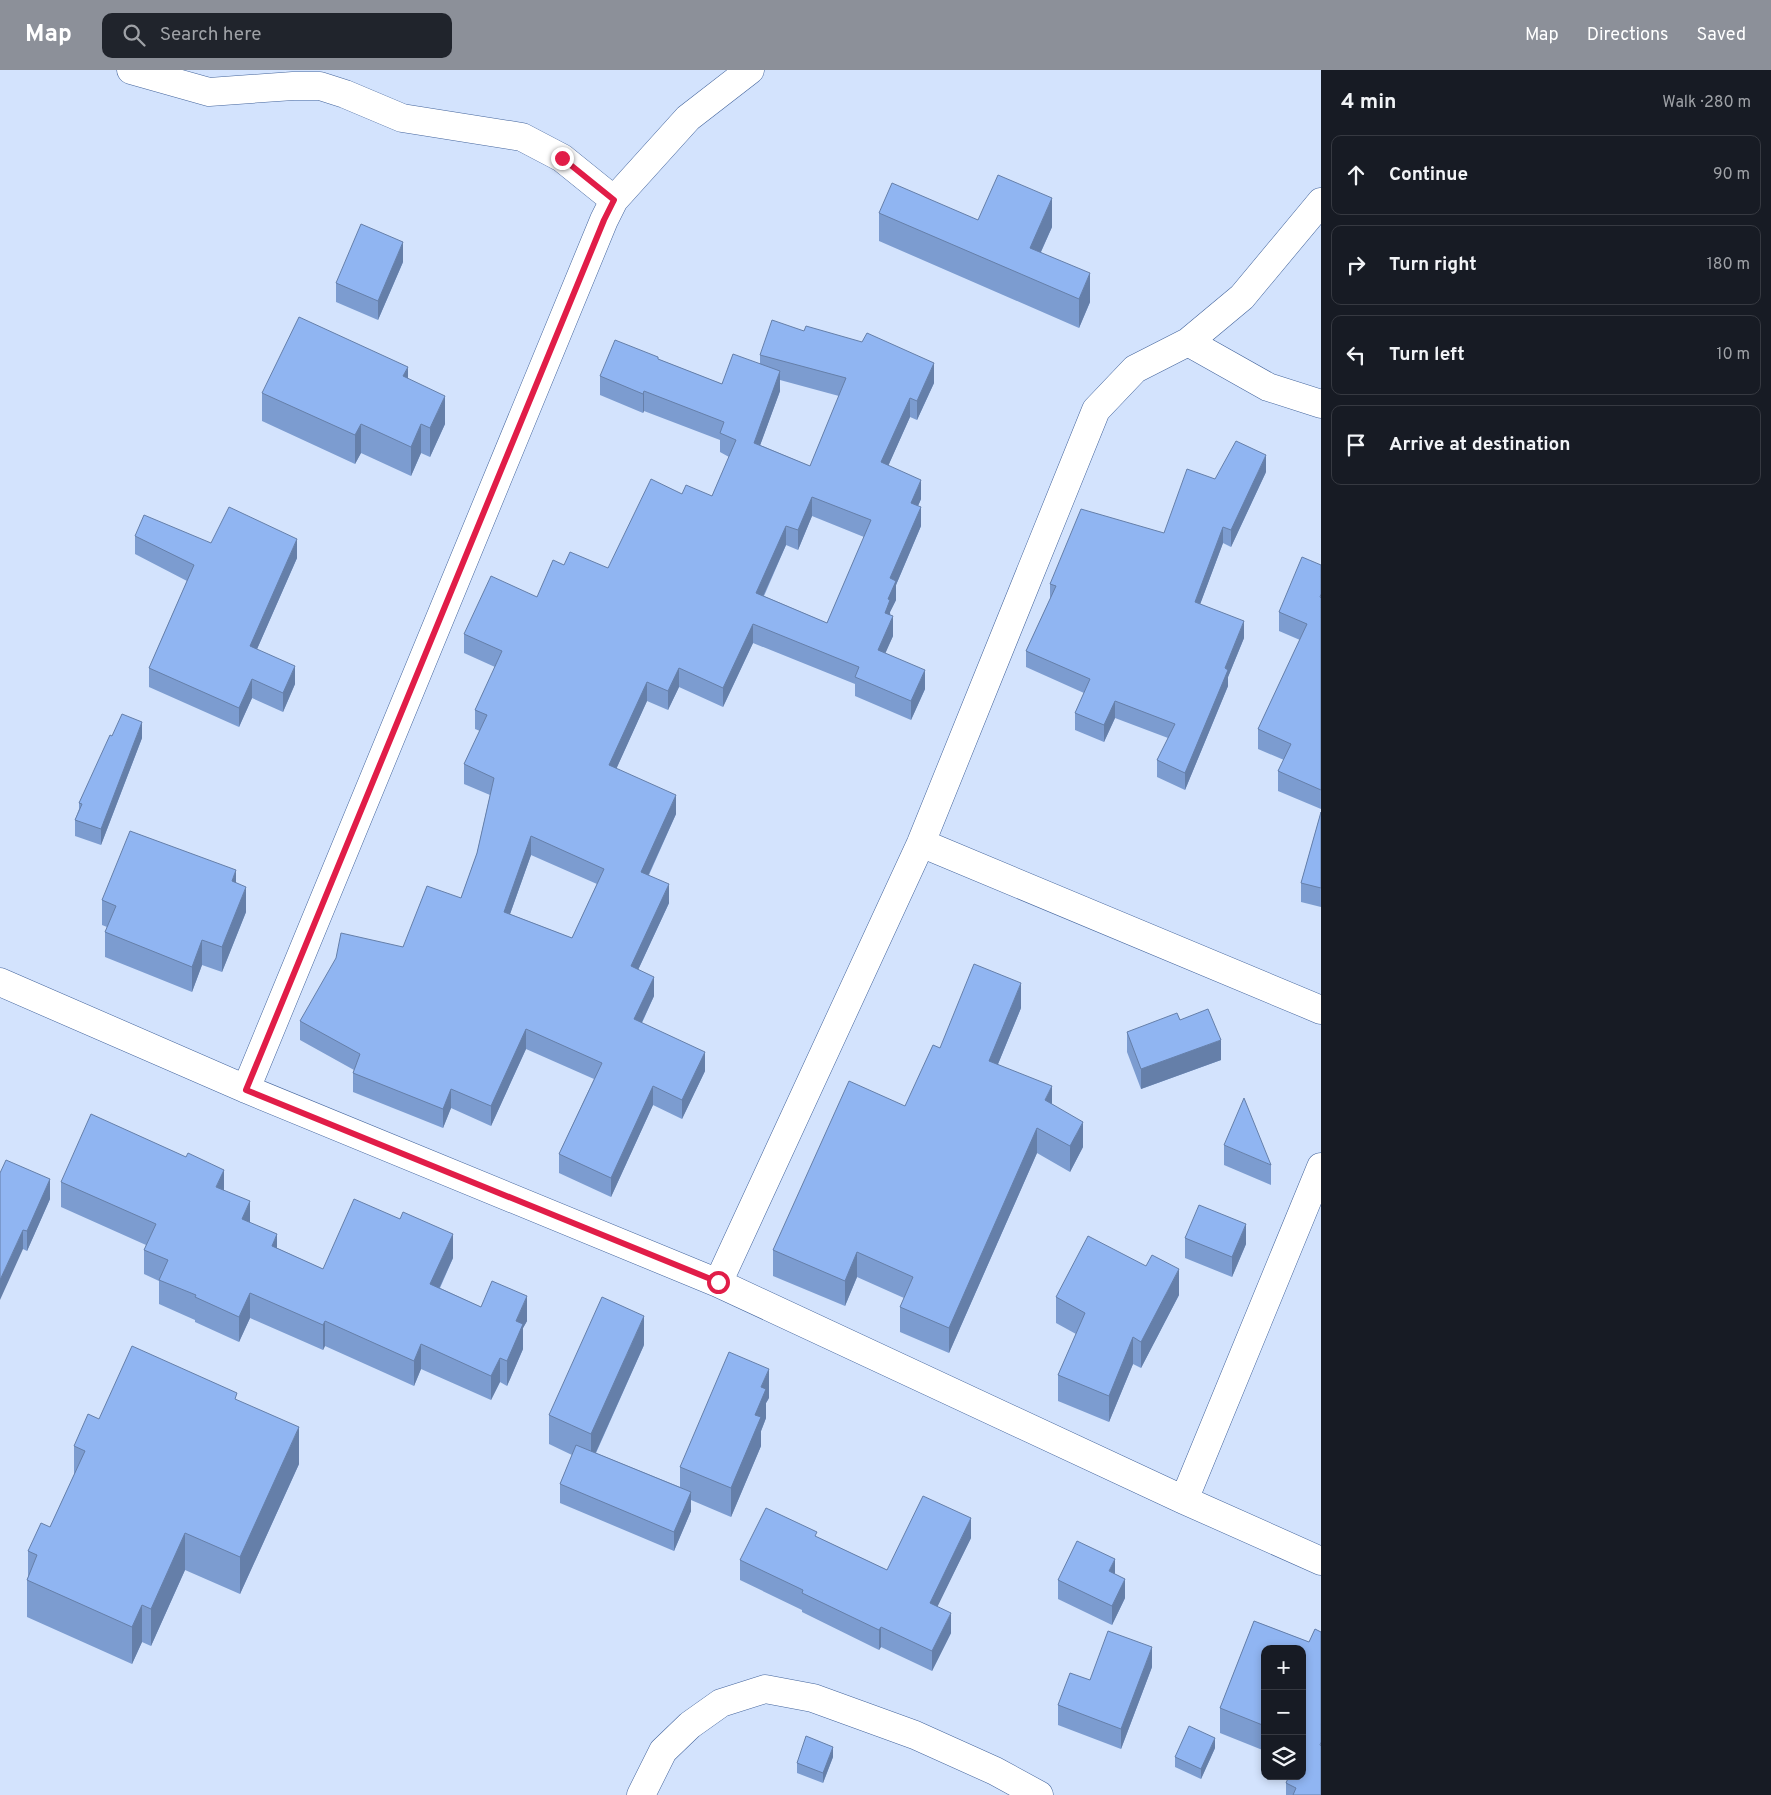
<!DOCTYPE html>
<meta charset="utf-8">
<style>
body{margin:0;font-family:Overpass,sans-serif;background:#20242c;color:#f1f3f6}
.controls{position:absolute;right:15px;bottom:15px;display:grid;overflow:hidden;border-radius:10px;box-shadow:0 2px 8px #0003}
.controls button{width:45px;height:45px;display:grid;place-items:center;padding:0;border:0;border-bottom:1px solid #363941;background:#171b24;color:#f1f3f6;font:25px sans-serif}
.stop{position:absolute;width:15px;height:15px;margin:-11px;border:4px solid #e11d48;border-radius:50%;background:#fff}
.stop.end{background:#e11d48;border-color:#fff;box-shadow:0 1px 5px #0008}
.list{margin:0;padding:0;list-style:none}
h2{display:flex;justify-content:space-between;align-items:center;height:65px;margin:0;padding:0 20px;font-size:21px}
h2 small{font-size:16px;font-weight:400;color:#9ea1a6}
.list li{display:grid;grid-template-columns:32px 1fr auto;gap:15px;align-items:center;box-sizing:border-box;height:80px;margin:0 10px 10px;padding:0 10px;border:1px solid #363941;border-radius:10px}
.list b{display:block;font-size:19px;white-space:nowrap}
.list em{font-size:16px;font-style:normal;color:#9ea1a6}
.icon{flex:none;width:28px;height:28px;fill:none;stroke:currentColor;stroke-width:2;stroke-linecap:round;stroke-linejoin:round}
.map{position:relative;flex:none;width:1321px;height:1725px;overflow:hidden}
header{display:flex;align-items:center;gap:30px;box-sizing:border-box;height:70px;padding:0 25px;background:#8c9099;color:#fff}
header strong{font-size:24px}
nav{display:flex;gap:28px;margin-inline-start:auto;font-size:18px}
.search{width:350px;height:45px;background:#20242c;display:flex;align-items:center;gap:12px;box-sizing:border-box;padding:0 18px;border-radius:10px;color:#9ea1a6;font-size:19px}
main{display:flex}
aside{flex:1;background:#171b24}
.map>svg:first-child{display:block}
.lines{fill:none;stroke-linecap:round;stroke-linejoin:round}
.minor-casing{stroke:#43649c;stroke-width:29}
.minor{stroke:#fff;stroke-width:28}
.wall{fill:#7c9cd0;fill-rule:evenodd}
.shaded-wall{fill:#657fa9}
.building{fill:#90b5f2;stroke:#657fa9;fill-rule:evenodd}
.route{stroke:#e11d48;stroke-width:6}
</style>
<header>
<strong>Map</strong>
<div class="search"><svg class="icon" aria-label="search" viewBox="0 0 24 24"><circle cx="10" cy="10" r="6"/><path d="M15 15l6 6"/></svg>Search here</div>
<nav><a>Map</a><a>Directions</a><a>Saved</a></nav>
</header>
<main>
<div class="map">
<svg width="1321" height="1725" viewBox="0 0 1321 1725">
<rect width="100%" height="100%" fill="#d3e3fd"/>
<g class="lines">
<defs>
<path id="minor" d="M131,0L209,22L293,16H320L345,24L402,48L522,67L562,88L614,130
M1188,272L1268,317L1321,334
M921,773L1321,940
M0,912L246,1019L718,1213L1184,1430L1321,1491
M246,1019L604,150L614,130L688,48L750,0
M718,1213L921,773L1096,340L1135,299L1188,272L1242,227L1321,132
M1184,1430L1321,1097
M641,1725L663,1681L690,1655L721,1633L765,1619L813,1628L915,1665L995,1701L1039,1725"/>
</defs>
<!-- minor casing -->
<use href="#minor" class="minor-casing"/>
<!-- minor -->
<use href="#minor" class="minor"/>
</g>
<!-- wall -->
<path class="wall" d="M879,143L978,150L1052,157L1041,182L1090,232L1079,258L879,171Z
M403,192L378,250L336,232V213Z
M760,285L934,313L917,350L910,347L888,396L921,429L918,436L921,456L896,515V530L890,542L893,566L885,583L925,619L911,650L855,626V614L753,573L723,637L679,617L668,640L647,631L616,699L676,744L649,805L669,833L638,900L654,926L642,953L705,1001L682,1049L653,1035L611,1127L559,1103V1084L594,1009L526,979L491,1056L451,1038L443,1058L353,1022V1003L354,1000L300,970V951L403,877L461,828L477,783L490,725L464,714V694L480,661L475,659V640L495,597L464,583V564L537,527L564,495L608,498L682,424L712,426L729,387L720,382V370L644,341L643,343L600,325V306L658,289L722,314L760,294ZM780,310L839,326L810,396L760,375L780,321ZM812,446L864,467L827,553L764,526L786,475L798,480ZM531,785L597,814L572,868L510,844Z
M408,308L445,354L430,387L421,383L411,406L361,383L355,394L262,351V323Z
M1266,402L1231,477L1223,473L1200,534L1244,568L1228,607V616L1185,720L1157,707V690L1168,668L1115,648L1104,672L1075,660V643L1084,623L1026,597V581L1050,529V514L1164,463Z
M135,466L211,473L297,488L257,579L295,614L283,642L252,628L239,657L149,617V598L187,511L135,484Z
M1321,495V739L1278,721V701L1284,690L1258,679V659L1300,570L1279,561V542Z
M112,666L142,668L101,775L75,766V750L79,739V733Z
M1321,742V837L1301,832V813Z
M236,812L246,842L222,902L202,895L192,922L105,887V862L107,857L102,855V830Z
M1021,938L998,994L1052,1034L1083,1077L1070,1102L1037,1083L949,1283L900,1262V1237L904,1228L857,1207L845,1236L773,1206V1180L905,1036L940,978Z
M1180,950L1221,990L1141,1019L1127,982V962Z
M1224,1075L1271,1095V1115L1224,1095Z
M0,1103L50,1129L27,1181L23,1179Z
M61,1112L224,1120L250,1153L277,1178L323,1199L453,1188L440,1218L481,1237L527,1251L523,1258V1279L507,1316L500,1312L491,1330L421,1299L414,1316L325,1276L323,1280L250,1248L239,1272L195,1252V1250L159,1234V1211L144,1204V1180L146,1175L61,1137Z
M1185,1168L1246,1174L1232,1207L1185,1188Z
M1179,1225L1141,1298L1133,1294L1109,1352L1058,1331V1305L1076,1264L1056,1253V1227Z
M644,1275L596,1383L680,1417V1397L769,1328L766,1333V1348L761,1361V1376L731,1447L691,1430V1441L674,1481L560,1433V1414L572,1385L549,1374V1345Z
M237,1330L299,1394L240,1524L185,1500L151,1576L142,1572L132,1594L27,1547V1510L28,1507V1481L50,1457L74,1405V1376L99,1349Z
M817,1467L887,1500L971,1468L937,1536L951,1563L932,1601L881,1577L879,1580L802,1542V1540L740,1510V1490Z
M1115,1504L1125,1528L1112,1555L1058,1529V1510Z
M1254,1551L1309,1572L1315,1559L1321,1562V1725H1286V1713L1289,1706H1302V1579H1265V1681L1220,1663V1638Z
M1152,1597L1121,1679L1058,1655V1635L1090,1610Z
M1215,1678L1201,1709L1175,1697V1687Z
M833,1687L823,1713L797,1703V1693Z"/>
<!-- shaded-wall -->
<path class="shaded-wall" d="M1052,128V157L1030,206V178Z
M403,172V192L378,250V231Z
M1090,203V232L1079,258V229Z
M934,293V313L917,350V331Z
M408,297V326L403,306Z
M780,301V321L754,392V373Z
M644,321V341L643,343V324Z
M445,326V354L430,387V358Z
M910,328V347L881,412V392Z
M361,354V383L355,394V365Z
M421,354V383L411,406V377Z
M1266,385V402L1231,477V460Z
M921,410V429L911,452V433Z
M812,427V446L798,480V460Z
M921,437V456L896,515V530L890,542V549L885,543L890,508Z
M786,456V475L756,542V523Z
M1223,457V473L1195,548V532Z
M297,469V488L250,595V576Z
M893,546V566L878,600V580Z
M1244,551V568L1228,607V616L1185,720V703L1225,598Z
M753,554V573L723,637V618Z
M295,596V614L283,642V623Z
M679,598V617L668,640V621Z
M925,600V619L911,650V631Z
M252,609V628L239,657V638Z
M647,612V631L609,715V695Z
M1115,631V648L1104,672V655Z
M142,652V668L101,775V759Z
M676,725V744L641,821V802Z
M531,766V785L504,861V842Z
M236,800V825L232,811Z
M669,814V833L631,915V896Z
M246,817V842L222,902V877Z
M202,870V895L192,922V897Z
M654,907V926L634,969V949Z
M1021,913V938L989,1016V991Z
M526,959V979L491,1056V1036Z
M1221,970V990L1141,1019V999Z
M705,982V1001L682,1049V1030Z
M653,1016V1035L611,1127V1108Z
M1052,1016V1041L1045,1030Z
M451,1019V1038L443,1058V1039Z
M1083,1052V1077L1070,1102V1076Z
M1037,1058V1083L949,1283V1258Z
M224,1100V1124L216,1117Z
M50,1109V1129L27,1181V1161Z
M250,1131V1156L242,1149Z
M1246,1154V1174L1232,1207V1187Z
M23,1160V1179L0,1230V1210Z
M277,1164V1189L272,1176Z
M453,1164V1188L430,1238V1214Z
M857,1182V1207L845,1236V1211Z
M1179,1199V1225L1141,1298V1272Z
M250,1223V1248L239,1272V1247Z
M527,1226V1251L523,1258V1279L507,1316V1291L516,1251Z
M644,1246V1275L591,1393V1364Z
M325,1251V1276L323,1280V1255Z
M1133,1267V1294L1109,1352V1326Z
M421,1274V1299L414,1316V1291Z
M500,1288V1312L491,1330V1306Z
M769,1299V1328L766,1333V1348L761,1361V1376L731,1447V1418L755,1345L761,1317Z
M299,1357V1394L240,1524V1487Z
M691,1422V1441L674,1481V1462Z
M971,1448V1468L930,1552V1533Z
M185,1463V1500L151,1576V1539Z
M1115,1489V1509L1109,1501Z
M1125,1509V1528L1112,1555V1536Z
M142,1535V1572L132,1594V1557Z
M951,1543V1563L932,1601V1581Z
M881,1557V1577L879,1580V1560Z
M1152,1577V1597L1121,1679V1659Z
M1215,1668V1678L1201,1709V1699Z
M833,1677V1687L823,1713V1703Z"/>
<!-- building -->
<path class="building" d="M998,105L1052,128L1030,178L1090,203L1079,229L879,143L892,113L978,150Z
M361,154L403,172L378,231L336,213Z
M299,247L408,297L403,306L445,326L430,358L421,354L411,377L361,354L355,365L262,323Z
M772,250L804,261L806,256L862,272L867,263L934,293L917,331L910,328L881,392L921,410L911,433L921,437L890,508L896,511L888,529L890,530L885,543L893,546L878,580L925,600L911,631L855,607L859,597L753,554L723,618L679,598L668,621L647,612L609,695L676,725L641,802L669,814L631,896L654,907L634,949L705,982L682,1030L653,1016L611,1108L559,1084L602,993L526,959L491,1036L451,1019L443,1039L353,1003L360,984L300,951L336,888L341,863L403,877L427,816L461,828L477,783L494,708L464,694L487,645L475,640L502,581L464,564L491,506L537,527L553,490L564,495L570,482L608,498L651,409L682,424L686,415L712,426L736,370L720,363L724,352L644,321L643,324L600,306L615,270L658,287V289L722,314L733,284L780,301L754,373L810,396L846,308L760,285ZM812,427L871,450L827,553L756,523L786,456L798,460ZM531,766L604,799L572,868L504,842Z
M1236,371L1266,385L1231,460L1223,457L1195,532L1244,551L1225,598L1228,600L1185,703L1157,690L1175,654L1115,631L1104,655L1075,643L1090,609L1026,581L1056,516L1050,514L1081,439L1164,463L1187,399L1215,409Z
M229,437L297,469L250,576L295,596L283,623L252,609L239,638L149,598L194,495L135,466L144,445L211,473Z
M1302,487L1321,495V524L1320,527L1321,528V720L1278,701L1291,674L1258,659L1307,554L1279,542Z
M122,644L142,652L101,759L75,750L82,734L79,733L110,665L112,666Z
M1321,742V818L1301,813Z
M130,761L236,800L232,811L246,817L222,877L202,870L192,897L105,862L116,836L102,830Z
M974,894L1021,913L989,991L1052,1016L1045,1030L1083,1052L1070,1076L1037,1058L949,1258L900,1237L913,1207L857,1182L845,1211L773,1180L849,1011L905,1036L933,975L940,978Z
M1208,939L1221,970L1141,999L1127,962L1177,943L1180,950Z
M1244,1028L1271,1095L1224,1075Z
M91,1044L186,1087L188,1083L224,1100L216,1117L250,1131L242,1149L277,1164L272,1176L323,1199L354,1129L400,1149L403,1142L453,1164L430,1214L481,1237L492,1211L527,1226L516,1251L523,1254L507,1291L500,1288L491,1306L421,1274L414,1291L325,1251L323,1255L250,1223L239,1247L195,1227L196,1225L159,1210L168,1190L144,1180L156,1154L61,1112Z
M6,1090L50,1109L27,1161L23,1160L0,1210V1103Z
M1199,1135L1246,1154L1232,1187L1185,1168Z
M1088,1166L1146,1196L1152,1185L1179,1199L1141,1272L1133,1267L1109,1326L1058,1305L1085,1243L1056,1227Z
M602,1227L644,1246L591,1364L549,1345Z
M132,1276L237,1323L235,1329L299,1357L240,1487L185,1463L151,1539L142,1535L132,1557L27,1510L37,1485L28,1481L41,1453L50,1457L85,1381L74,1376L88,1344L99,1349Z
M729,1282L769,1299L761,1317L766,1319L755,1345L761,1347L731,1418L680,1397Z
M576,1375L691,1422L674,1462L560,1414Z
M923,1426L971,1448L930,1533L951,1543L932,1581L881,1557L879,1560L802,1523L803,1520L740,1490L766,1438L817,1462L815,1466L887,1500Z
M1077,1471L1115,1489L1109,1501L1125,1509L1112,1536L1058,1510Z
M1254,1551L1309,1572L1315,1559L1321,1562V1672L1320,1675L1321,1676V1725H1293L1296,1718L1286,1713L1289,1706H1302V1678L1305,1672L1302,1671V1579H1265V1656L1220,1638Z
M1108,1561L1152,1577L1121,1659L1058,1635L1070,1603L1090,1610Z
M1189,1656L1215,1668L1201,1699L1175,1687Z
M806,1666L833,1677L823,1703L797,1693Z"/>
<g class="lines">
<!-- route -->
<path class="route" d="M562,88L614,130L604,150L246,1020L718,1212"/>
</g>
</svg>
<div class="controls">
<button>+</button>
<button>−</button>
<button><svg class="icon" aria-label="layers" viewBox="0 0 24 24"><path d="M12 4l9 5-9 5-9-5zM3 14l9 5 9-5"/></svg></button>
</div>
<div class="stop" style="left:718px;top:1212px"></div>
<div class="stop end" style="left:562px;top:88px"></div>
</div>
<aside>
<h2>4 min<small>Walk · 280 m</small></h2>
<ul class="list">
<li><svg class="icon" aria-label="ahead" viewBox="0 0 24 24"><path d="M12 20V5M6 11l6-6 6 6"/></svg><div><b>Continue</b></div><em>90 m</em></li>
<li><svg class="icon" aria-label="right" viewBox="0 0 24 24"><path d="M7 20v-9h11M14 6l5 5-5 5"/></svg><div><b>Turn right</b></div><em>180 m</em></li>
<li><svg class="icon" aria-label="left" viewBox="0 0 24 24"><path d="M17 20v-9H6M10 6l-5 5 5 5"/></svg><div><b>Turn left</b></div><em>10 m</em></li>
<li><svg class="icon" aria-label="arrive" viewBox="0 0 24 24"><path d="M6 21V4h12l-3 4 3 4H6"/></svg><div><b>Arrive at destination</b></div></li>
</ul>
</aside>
</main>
